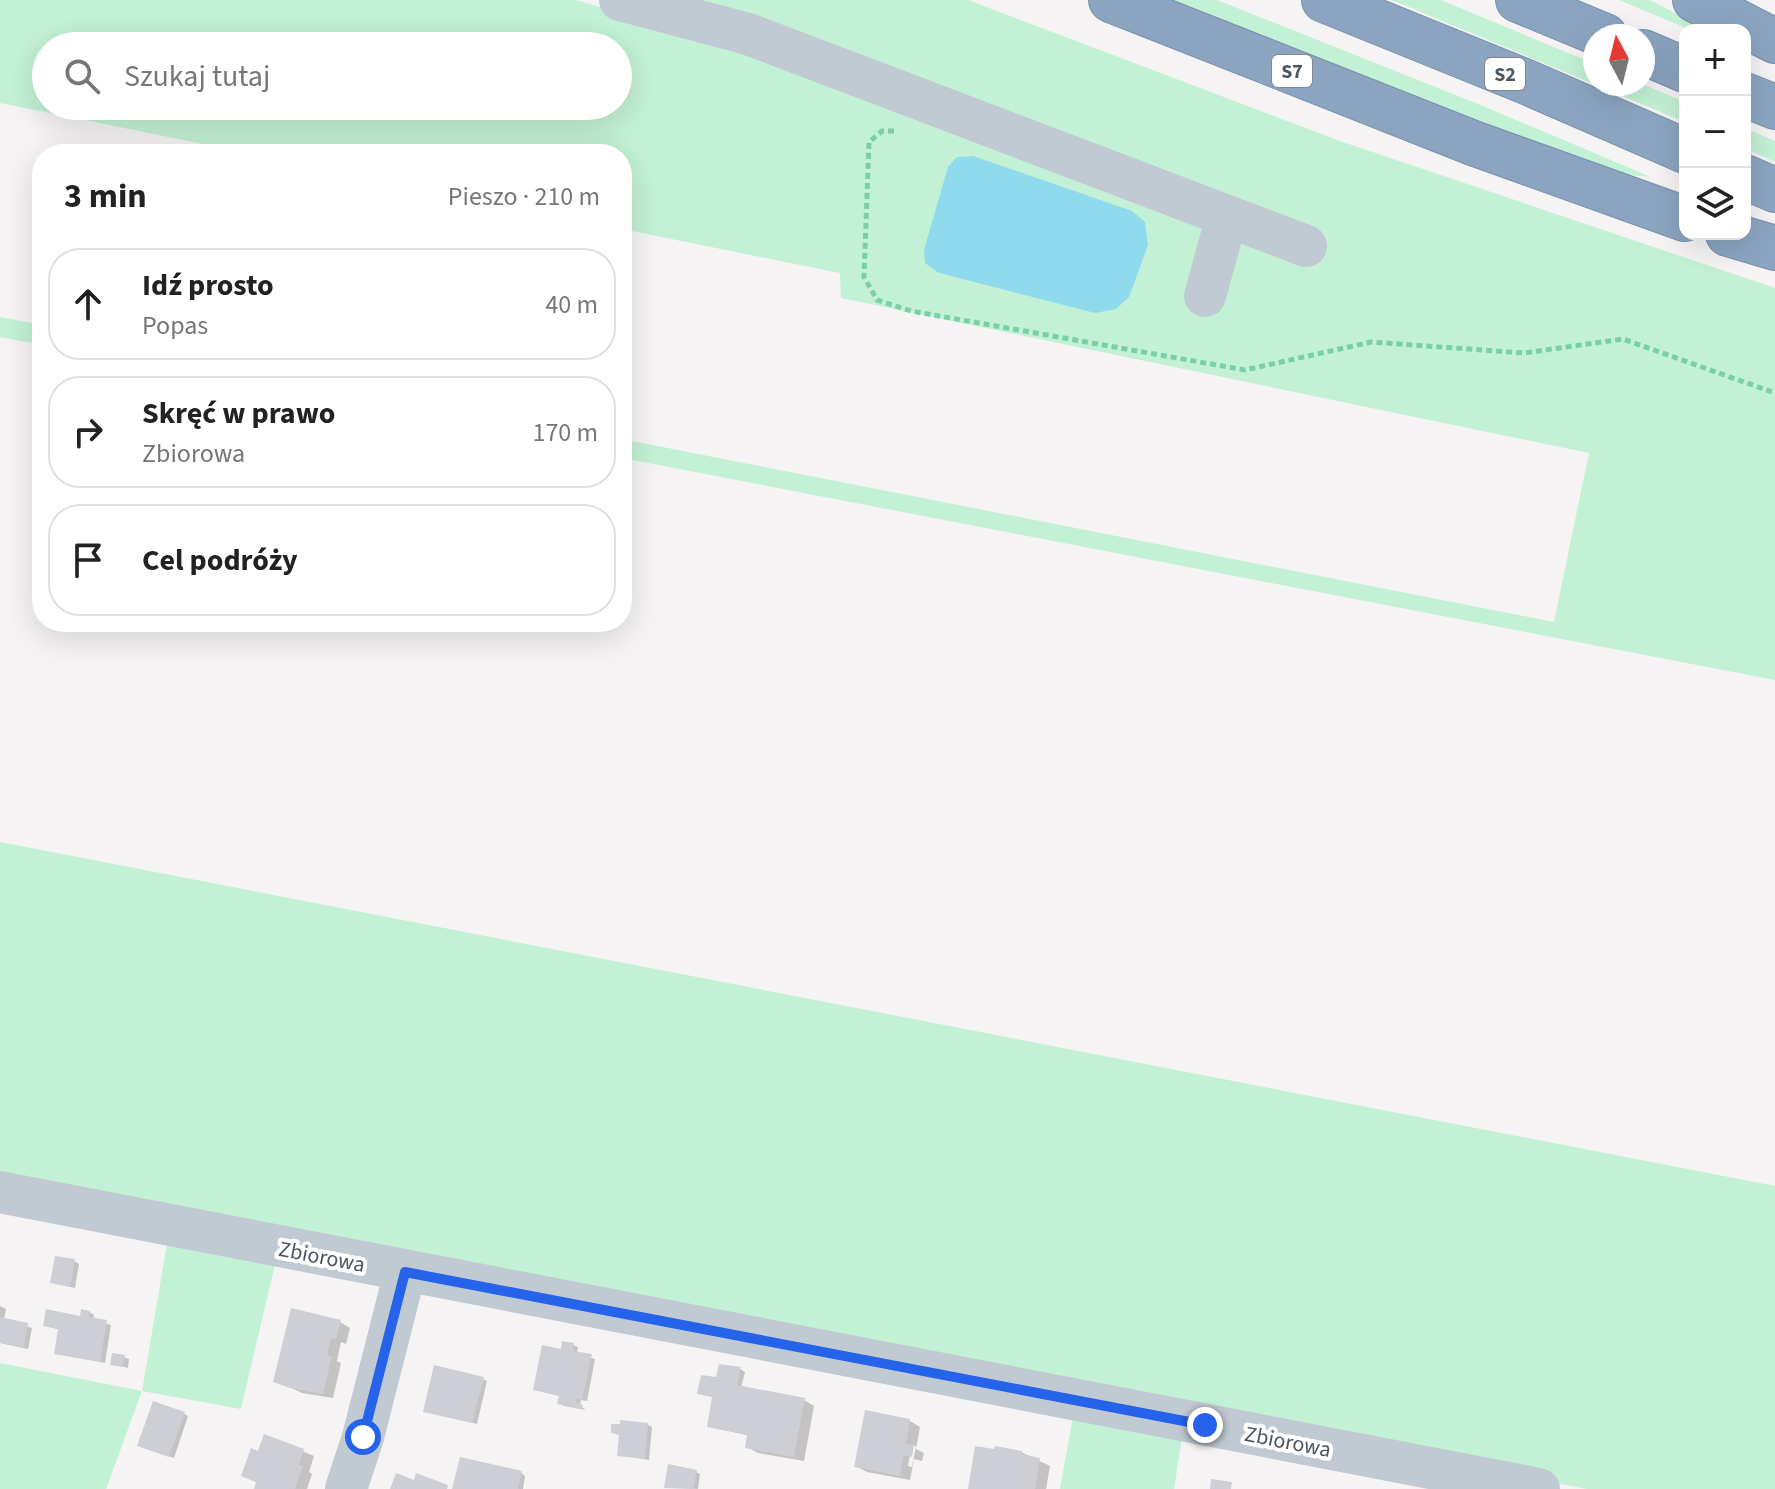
<!DOCTYPE html>
<html lang="pl">
<meta charset="utf-8">
<style>
body{margin:0;font-family:"Source Sans 3",sans-serif;background:#f6f6f6;color:#222}
.controls{position:absolute;right:24px;top:24px;display:grid;overflow:hidden;border-radius:16px;box-shadow:0 8px 32px #0002}
.controls button{width:72px;height:72px;display:grid;place-items:center;padding:0;border:0;border-bottom:2px solid #e0e0e0;background:#fff;color:#222;font:40px sans-serif}
.compass{position:absolute;left:1583px;top:24px;width:72px;height:72px;border-radius:50%;background:#fff;box-shadow:0 8px 32px #0002;rotate:353deg}
.stop{position:absolute;width:24px;height:24px;margin:-18px;border:6px solid #2563eb;border-radius:50%;background:#fff}
.stop.end{background:#2563eb;border-color:#fff;box-shadow:0 2px 8px #0008}
.list{margin:0;padding:0;list-style:none}
h2{display:flex;justify-content:space-between;align-items:center;height:104px;margin:0;padding:0 32px;font-size:34px}
h2 small{font-size:26px;font-weight:400;color:#767676}
.list li{display:grid;grid-template-columns:52px 1fr auto;gap:24px;align-items:center;box-sizing:border-box;height:112px;margin:0 16px 16px;padding:0 16px;border:2px solid #e0e0e0;border-radius:32px}
.list b{display:block;font-size:30px;white-space:nowrap}
.list p{margin:0;font-size:26px;white-space:nowrap;color:#767676}
.list em{font-size:26px;font-style:normal;color:#767676}
.icon{flex:none;width:44px;height:44px;fill:none;stroke:currentColor;stroke-width:2;stroke-linecap:round;stroke-linejoin:round}
.map{position:relative;flex:none;width:1775px;height:1489px;overflow:hidden}
.search{position:absolute;background:#fff;box-shadow:0 8px 32px #0002;left:32px;top:32px;width:600px;height:88px;display:flex;align-items:center;gap:20px;box-sizing:border-box;padding:0 28px;border-radius:44px;color:#767676;font-size:30px}
.panel{position:absolute;background:#fff;box-shadow:0 8px 32px #0002;left:32px;top:144px;width:600px;height:488px;border-radius:32px}
.map>svg:first-child{display:block}
.green{fill:#c3f1d5;fill-rule:evenodd}
.water{fill:#90daee}
.shadow{fill:#0003;fill-rule:evenodd}
.building{fill:#cdcfd5}
.lines{fill:none;stroke-linecap:round;stroke-linejoin:round}
.highway-casing{stroke:#7690ad;stroke-width:46}
.path{stroke:#7ad0a6;stroke-width:5;stroke-dasharray:6 4;stroke-linecap:butt}
.minor{stroke:#c1cad2;stroke-width:42}
.highway{stroke:#8ba5c1;stroke-width:44}
.route{stroke:#2563eb;stroke-width:10}
.labels{text-anchor:middle;stroke-width:8;stroke-linejoin:round;paint-order:stroke}
.shield{fill:#fff;stroke:#808990;stroke-width:2}
.shield-label{font-size:20px;font-weight:bold;fill:#4a5661}
.street-label{font-size:22px;fill:#4a5661;stroke:#fff}
</style>
<div class="map">
<svg width="1775" height="1489" viewBox="0 0 1775 1489">
<rect width="100%" height="100%" fill="#f5f3f3"/>
<!-- green -->
<path class="green" d="M0,0H576L767,57L844,91L974,132L1193,215C1222,240 1204,274 1195,304L1210,311C1214,298 1215,281 1221,268C1240,222 1282,251 1313,262L1324,243L982,112L725,17L652,0H968L1340,141L1775,288V680L622,458V439L1554,622L1589,453L841,298L840,273L622,229V154H253L0,103ZM46,46H618V106H46Z
M1172,0H1217L1483,106L1651,177L1629,175L1477,122Z
M1392,0H1441L1595,64V84H1642L1685,102V122Z
M1619,0H1650L1707,30H1691Z
M1745,128L1775,141V162L1745,148Z
M0,317L42,325V345L0,337Z
M0,842L1775,1186V1489H1587L0,1178Z
M168,1238L276,1260L241,1409L142,1391L106,1489H0V1363L142,1391Z
M1073,1417L1182,1438L1174,1489H1060Z"/>
<!-- water -->
<path class="water" d="M973,156L1132,211L1145,222L1148,245L1129,297L1116,309L1095,313L939,273L925,263L924,250L948,167L957,157Z"/>
<!-- shadow -->
<path class="shadow" d="M74,1261L79,1264L75,1288L57,1284Z
M0,1306L6,1309L4,1320L32,1328L28,1349L0,1343Z
M89,1312L94,1315L93,1320L111,1325L105,1363L56,1353L60,1330L45,1325L81,1318Z
M340,1322L350,1328L346,1344L341,1342L337,1361L341,1363L333,1398L302,1393L276,1381Z
M573,1345L578,1347L577,1354L595,1359L587,1401L581,1400L580,1406L586,1410L564,1406L560,1403L561,1396L535,1389L562,1351Z
M114,1355L129,1359L128,1368L113,1364Z
M740,1369L745,1372L741,1388L804,1400L814,1406L804,1461L758,1453L747,1447L750,1436L710,1426L714,1397L700,1393L718,1380Z
M483,1379L487,1381L477,1424L426,1411Z
M866,1413L910,1421L920,1427L916,1449L924,1453L922,1461L914,1459L910,1480L867,1472L856,1466ZM912,1446H916L912,1467L908,1466Z
M184,1414L188,1416L174,1458L144,1448Z
M648,1425L652,1427L649,1460L619,1455L621,1435L613,1432Z
M265,1436L314,1456L309,1472L312,1474L307,1489H256L258,1483L243,1476L259,1453Z
M1021,1452L1050,1466L1046,1489H970Z
M696,1472L700,1474L698,1489L666,1487Z
M521,1473L525,1476L523,1489H454Z"/>
<!-- building -->
<path class="building" d="M55,1256L75,1259L70,1287L50,1283Z
M291,1308L341,1320L336,1339L331,1338L327,1355L332,1356L323,1394L290,1388L273,1382Z
M46,1309L80,1316L81,1309L90,1311L89,1317L107,1320L100,1362L54,1354L58,1329L43,1326Z
M0,1317L28,1323L24,1348L0,1343Z
M562,1341L574,1343L573,1351L592,1354L582,1400L576,1399V1403L583,1405L582,1409L557,1404L559,1396L533,1390L542,1345L561,1349Z
M112,1353L125,1355L123,1367L110,1365Z
M719,1364L741,1367L737,1385L805,1398L794,1457L745,1448L747,1435L707,1427L712,1397L697,1394L701,1375L716,1377Z
M434,1365L484,1377L472,1423L423,1412Z
M153,1401L185,1412L169,1457L137,1446Z
M865,1410L910,1419L906,1444L914,1445L912,1457L904,1455L900,1476L854,1467Z
M620,1420L648,1423L645,1459L617,1456L619,1435L611,1433V1424H620Z
M264,1434L304,1449L299,1465L303,1466L295,1489H254L256,1482L241,1476L251,1448L258,1451Z
M975,1446L994,1449L995,1446L1022,1451L1021,1454L1040,1458L1035,1489H968Z
M460,1457L522,1471L518,1489H452Z
M668,1464L697,1470L693,1489L664,1488Z
M396,1473L414,1480L416,1473L448,1485L447,1489H390Z
M1211,1479L1232,1482L1231,1489H1210Z"/>
<g class="lines">
<defs>
<path id="highway" d="M1111,0L1473,143L1685,219
M1324,0L1529,83L1685,151
M1518,0L1605,36
M1695,0L1775,41
M1643,52L1685,70
M1745,95L1775,107
M1745,177L1775,190
M1728,234L1775,248"/>
</defs>
<!-- highway casing -->
<use href="#highway" class="highway-casing"/>
<!-- path -->
<path class="path" d="M894,131H882L869,142L864,277L877,300L911,311L1245,370L1371,342L1524,353L1623,339L1775,393"/>
<!-- minor -->
<path class="minor" d="M620,0L748,34L1306,246
M1205,296L1227,216
M0,1192L1539,1489
M346,1489L363,1437L405,1272"/>
<!-- highway -->
<use href="#highway" class="highway"/>
</g>
<g class="lines">
<!-- route -->
<path class="route" d="M363,1437L405,1272L1205,1425"/>
</g>
<g class="labels">
<!-- shield labels -->
<g class="shield">
<rect x="1272" y="55" width="40" height="32" rx="6"/>
<rect x="1485" y="58" width="40" height="32" rx="6"/>
</g>
<g class="shield-label">
<text x="1292" y="78">S7</text>
<text x="1505" y="81">S2</text>
</g>
<!-- street labels -->
<g class="street-label">
<text transform="translate(322 1256) rotate(11)" y="8">Zbiorowa</text>
<text transform="translate(1288 1441) rotate(11)" y="8">Zbiorowa</text>
</g>
</g>
</svg>
<div class="controls">
<button>+</button>
<button>−</button>
<button><svg class="icon" aria-label="layers" viewBox="0 0 24 24"><path d="M12 4l9 5-9 5-9-5zM3 14l9 5 9-5"/></svg></button>
</div>
<svg class="compass" viewBox="-18 -18 36 36"><path d="M0-13l5 13h-10z" fill="#e53935"/><path d="M0 13l5-13h-10z" fill="#767676"/></svg>
<div class="stop" style="left:363px;top:1437px"></div>
<div class="stop end" style="left:1205px;top:1425px"></div>
<div class="search"><svg class="icon" aria-label="search" viewBox="0 0 24 24"><circle cx="10" cy="10" r="6"/><path d="M15 15l6 6"/></svg>Szukaj tutaj</div>
<section class="panel">
<h2>3 min<small>Pieszo · 210 m</small></h2>
<ul class="list">
<li><svg class="icon" aria-label="ahead" viewBox="0 0 24 24"><path d="M12 20V5M6 11l6-6 6 6"/></svg><div><b>Idź prosto</b><p>Popas</p></div><em>40 m</em></li>
<li><svg class="icon" aria-label="right" viewBox="0 0 24 24"><path d="M7 20v-9h11M14 6l5 5-5 5"/></svg><div><b>Skręć w prawo</b><p>Zbiorowa</p></div><em>170 m</em></li>
<li><svg class="icon" aria-label="arrive" viewBox="0 0 24 24"><path d="M6 21V4h12l-3 4 3 4H6"/></svg><div><b>Cel podróży</b></div></li>
</ul>
</section>
</div>
